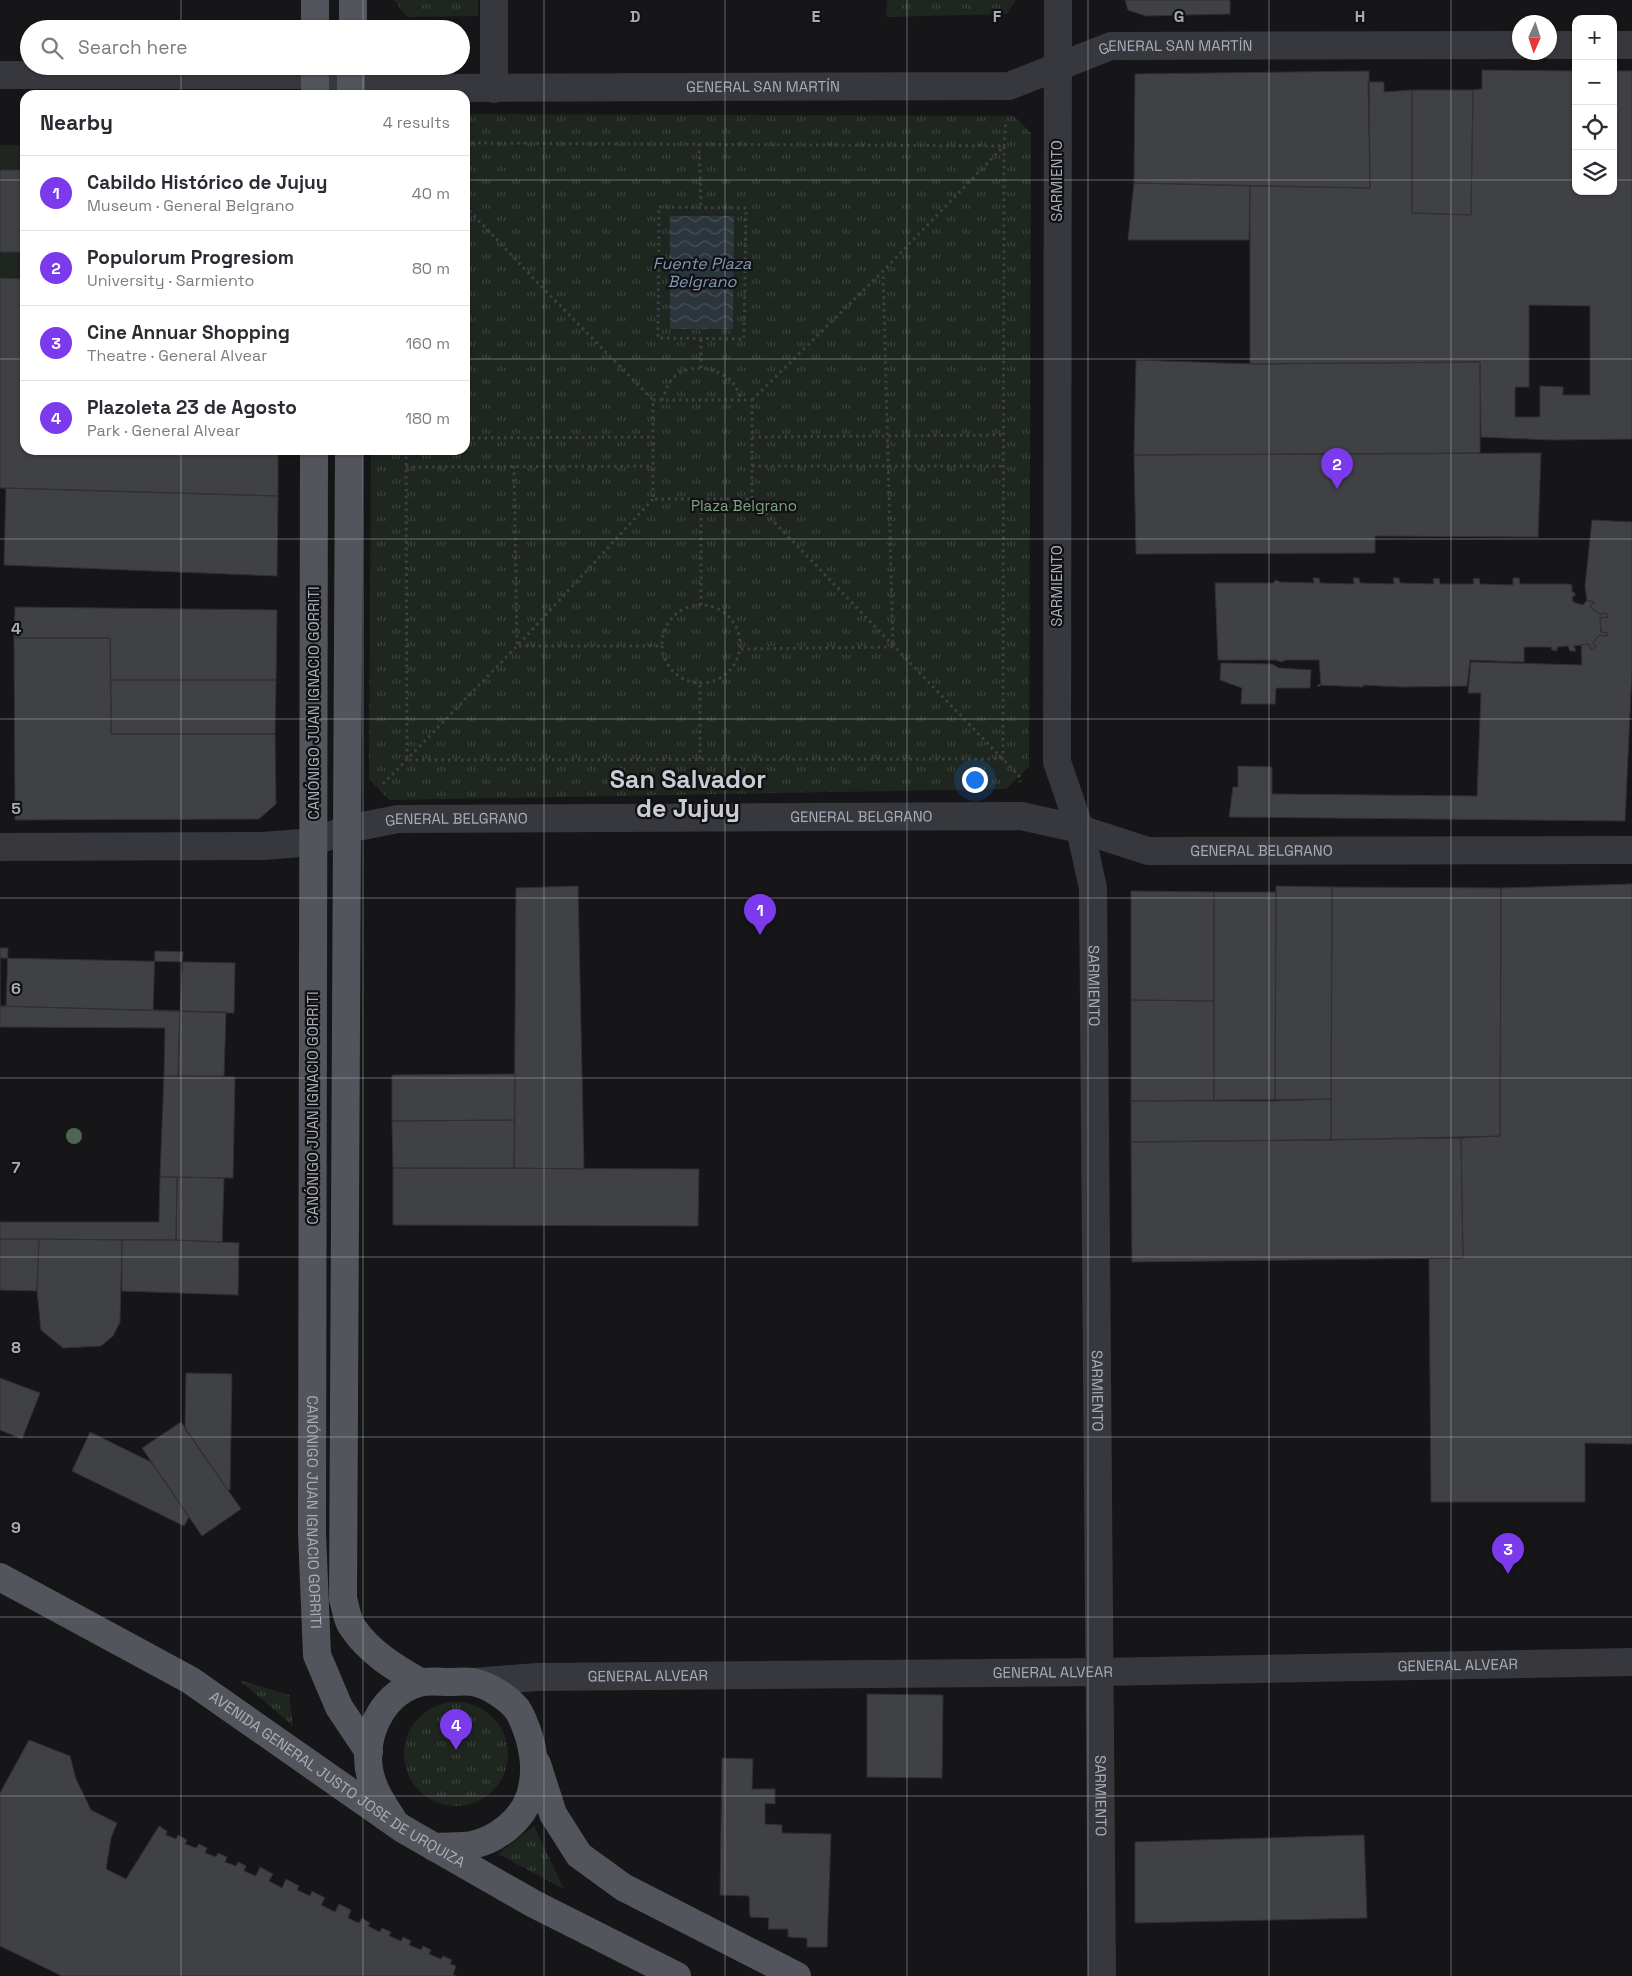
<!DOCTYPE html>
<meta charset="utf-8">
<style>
body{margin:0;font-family:"Space Grotesk",sans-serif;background:#f7f7f7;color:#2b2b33}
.controls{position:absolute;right:15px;top:15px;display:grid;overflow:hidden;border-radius:10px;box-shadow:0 1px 4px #0004}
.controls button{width:45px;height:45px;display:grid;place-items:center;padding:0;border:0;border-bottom:1px solid #e1e1e2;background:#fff;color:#2b2b33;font:25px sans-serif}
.compass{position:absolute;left:1512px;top:15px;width:45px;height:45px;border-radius:50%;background:#fff;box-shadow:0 1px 4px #0004;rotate:183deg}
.you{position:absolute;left:974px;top:779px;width:18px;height:18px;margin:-12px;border:4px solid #fff;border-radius:50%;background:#1a73e8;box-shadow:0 0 0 8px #1a73e833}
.badge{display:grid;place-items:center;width:32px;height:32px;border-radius:50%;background:#7c3aed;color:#fff;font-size:16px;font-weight:700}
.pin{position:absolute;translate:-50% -41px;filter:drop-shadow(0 1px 2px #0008)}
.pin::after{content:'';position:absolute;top:26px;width:18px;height:15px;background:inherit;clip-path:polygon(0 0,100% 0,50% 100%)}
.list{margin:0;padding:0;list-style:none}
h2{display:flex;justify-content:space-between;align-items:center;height:65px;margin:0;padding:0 20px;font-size:21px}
h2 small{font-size:16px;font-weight:400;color:#7c7c81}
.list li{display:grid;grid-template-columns:32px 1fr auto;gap:15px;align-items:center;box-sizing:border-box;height:75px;padding:0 20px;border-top:1px solid #e1e1e2}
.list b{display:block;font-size:19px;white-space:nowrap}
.list p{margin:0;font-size:16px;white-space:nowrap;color:#7c7c81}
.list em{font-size:16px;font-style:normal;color:#7c7c81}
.icon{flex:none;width:28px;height:28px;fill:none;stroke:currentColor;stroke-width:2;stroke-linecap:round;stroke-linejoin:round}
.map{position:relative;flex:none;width:1632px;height:1976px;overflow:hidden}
.search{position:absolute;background:#fff;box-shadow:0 1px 4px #0004;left:20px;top:20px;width:450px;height:55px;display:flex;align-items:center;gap:12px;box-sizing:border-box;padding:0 18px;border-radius:28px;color:#7c7c81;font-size:19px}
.panel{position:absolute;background:#fff;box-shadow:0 1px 4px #0004;left:20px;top:90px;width:450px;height:365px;border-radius:15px}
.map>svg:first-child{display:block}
.grass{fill:url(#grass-tufts)}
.garden{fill:#1e261f}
.water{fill:url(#water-waves)}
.building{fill:#404145;stroke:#303034;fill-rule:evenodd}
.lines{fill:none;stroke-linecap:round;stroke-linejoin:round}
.path{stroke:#3d3f44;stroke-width:3;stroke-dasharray:2.5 4;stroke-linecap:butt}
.minor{stroke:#37383d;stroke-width:28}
.major{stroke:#53555c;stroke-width:28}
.tree{fill:#506452}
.grid{fill:none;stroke:#a8adb8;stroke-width:1;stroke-opacity:0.55}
.labels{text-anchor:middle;stroke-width:4.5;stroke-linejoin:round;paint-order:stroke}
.street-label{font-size:15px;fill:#a8adb8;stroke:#111113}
.park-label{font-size:15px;fill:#7fa381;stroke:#111113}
.water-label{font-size:16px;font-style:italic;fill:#7f9bb3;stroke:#111113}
.town-label{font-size:25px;font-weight:bold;fill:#c9ccd4;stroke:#111113}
.grid-label{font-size:16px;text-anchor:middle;font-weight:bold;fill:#a8adb8;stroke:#111113;stroke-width:4.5;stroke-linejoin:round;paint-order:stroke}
</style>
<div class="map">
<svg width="1632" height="1976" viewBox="0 0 1632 1976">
<defs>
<pattern id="grass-tufts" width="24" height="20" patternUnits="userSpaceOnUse" patternTransform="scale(1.25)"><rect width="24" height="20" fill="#1e261f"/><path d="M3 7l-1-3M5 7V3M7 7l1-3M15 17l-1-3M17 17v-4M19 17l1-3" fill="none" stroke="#3c433d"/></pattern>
<pattern id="water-waves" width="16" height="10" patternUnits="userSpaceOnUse" patternTransform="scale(1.25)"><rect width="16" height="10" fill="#2c353c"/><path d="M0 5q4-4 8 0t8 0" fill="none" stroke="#485056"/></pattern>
</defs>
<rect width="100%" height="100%" fill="#161618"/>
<!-- grass -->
<path class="grass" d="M394,0H478V16L407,17Z
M887,0H1016L1007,14L886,17Z
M465,114L1014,116L1031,133L1029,767L1006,789L389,800L369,779L371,450H465Z
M239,1680L289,1695L293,1726Z
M404 1754a52 52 0 1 1 104 0a52 52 0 1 1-104 0Z
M534,1826L564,1889L498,1854Z"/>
<!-- garden -->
<path class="garden" d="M0,145H25V279L0,278Z"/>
<!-- water -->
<path class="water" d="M670,216H734L733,329H670Z"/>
<!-- building -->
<path class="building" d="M1125,0H1230V14L1146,16L1128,10Z
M1482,70L1576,71V191H1613V71H1632V439L1552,440L1481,437L1480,362L1250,364V186L1370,188L1368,82H1384V92L1412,90V213L1471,215L1473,90L1482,89ZM1529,305L1590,306V395H1563V387L1540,386V417H1515V387H1529Z
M1369,71L1370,188L1134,183L1135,74Z
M1412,90H1473L1471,215L1412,213Z
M0,170H25V252H0Z
M1134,183L1250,186L1249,240H1128Z
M0,278L25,279V450H278V496L0,488Z
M1136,360L1250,364L1480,362V453L1134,455Z
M1541,453L1538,537L1375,536V553L1136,554L1134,455Z
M6,488L278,496L277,576L4,565Z
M1592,520L1632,522V669L1625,821L1229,817L1233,787H1238V766L1272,767V794L1477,796L1481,693H1468L1471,662L1582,665L1581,645L1588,644L1591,649L1596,647L1593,643L1599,635L1607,636L1608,633L1601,632L1600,618L1608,617L1606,613L1600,614L1590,607L1594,602L1587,600L1585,587Z
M1313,578H1319L1320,583L1354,584L1353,578H1359L1360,583L1394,584L1393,578H1399L1400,583L1434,584L1433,579L1439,578L1440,584H1474L1473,579L1479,578L1480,584L1513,585V578H1519L1520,584H1569L1572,585V592L1575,593V596H1572L1573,602L1583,605L1587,600L1594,602L1590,607L1600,614L1606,613L1608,617L1600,618L1601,632L1608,633L1607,636L1599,635L1593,643L1596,647L1591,649L1588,644L1574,646L1576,651H1570L1568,646L1557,647V651L1552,650L1551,647H1524V662L1470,660L1467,686L1402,687L1363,685V687L1321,685L1319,687L1317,685L1321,684L1319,660H1286L1281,662L1276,660H1218L1215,583H1273L1276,580L1280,582L1314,583Z
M15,607L277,610L276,680H111L110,638H14Z
M14,638H110L111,734H275L276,804L259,819L15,820Z
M1221,663L1272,664L1279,668L1311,670L1310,688H1276L1275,704H1241L1242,688L1220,680Z
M111,680H276L275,734H111Z
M1632,884V1444L1585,1443V1502H1431L1429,1258H1463L1461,1138L1500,1136L1501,888Z
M578,886L584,1169L514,1168L516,888Z
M1276,886L1332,887L1331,1099L1275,1101Z
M1332,887L1501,888L1500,1136L1331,1140Z
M1131,891L1214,892V1001L1131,1000Z
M1214,892H1276L1275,1101H1214Z
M0,948H8L6,1006H0Z
M155,951L183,952L180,1011L153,1010Z
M0,958L235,963L234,1013L0,1006Z
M1131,1000L1214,1001V1101H1131Z
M0,1006L180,1011L178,1076H164L165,1028L0,1027Z
M180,1011L226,1012L224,1076H178Z
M515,1074V1120L392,1121V1075Z
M164,1076L235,1077L233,1178L160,1177Z
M1331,1099V1140L1131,1142V1101Z
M515,1120L514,1168H393L392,1121Z
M1461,1138L1463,1258L1132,1262L1131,1142Z
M393,1168L699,1169L698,1226L393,1225Z
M160,1177H177L176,1240L0,1239V1222H159Z
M177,1177L224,1178L222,1242L176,1240Z
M0,1239H39L37,1291L0,1290Z
M39,1239L122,1240L120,1322L113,1336L101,1346L63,1348L41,1330L37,1291Z
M122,1240H176L239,1243L238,1295L122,1291Z
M186,1373L232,1374L230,1490L227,1489L185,1429Z
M0,1378L40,1393L22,1439L0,1430Z
M181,1422L241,1509L202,1536L142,1448Z
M90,1432L151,1462L189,1517L184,1526L72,1471Z
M867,1694L943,1695L942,1778L867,1777Z
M29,1740L70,1756L76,1779L91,1810L117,1823L111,1838L106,1869L126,1879L159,1826L167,1831L166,1835L176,1839L178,1835L187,1840L185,1844L196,1848L199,1844L207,1848L205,1853L216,1857L218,1853L227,1857L225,1862L236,1866L238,1862L246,1866L244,1871L256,1876L260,1867L273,1874L269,1881L282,1888L286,1879L299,1886L297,1890L310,1896L312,1891L325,1898L321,1905L335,1912L339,1904L351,1910L348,1918L359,1923L362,1918L370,1923L368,1926L380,1932L382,1928L391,1932L389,1936L401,1941L403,1937L411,1941L409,1945L421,1950L423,1946L431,1950L429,1954L441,1959L443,1956L452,1960L450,1964L456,1966L453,1975L457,1976H62L0,1946V1793Z
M722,1758L753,1759L752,1789H775V1804L765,1803V1824L782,1825V1833L831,1834L827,1947H807V1938L788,1937V1929H768L769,1918L750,1917L749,1896L720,1895Z
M1364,1835L1367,1918L1135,1923V1842Z"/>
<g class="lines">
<!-- path -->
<path class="path" d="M465,143L1004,146L1003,759
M699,144L701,208
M465,206L534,279L653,400
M659,207L746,208L744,339L658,338Z
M701,368V339
M653,400H752V499H653Z
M662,400C665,395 666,387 670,382C684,361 718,366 733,383C737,387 739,395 742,400
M752,400L883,271L1004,146L1006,120
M752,437L1003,435
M465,438L653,437
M406,450L407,760L1003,759
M514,466L517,646H661
M752,466H1003
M406,467L653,466
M752,499L1020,777V782
M662 644a39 39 0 1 1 78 0a39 39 0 1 1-78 0Z
M701,605V499
M741,649L893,647L883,271
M700,759V683
M383,784L517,646L653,499"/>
<!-- minor -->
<g class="minor">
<path d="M494,0V89"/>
<path id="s1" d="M1058,0L1057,762L1080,829L1093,888L1102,1976"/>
<path d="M1550,45H1576"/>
<path d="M1613,45H1632"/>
<path id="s2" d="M0,75H315L398,88L1009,86L1111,46L1520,45"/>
<path id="s3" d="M0,847L263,846L314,842L347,829L398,819L1021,816L1080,829L1148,851L1632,850"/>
<path id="s4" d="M473,1682L537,1677L1100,1672L1632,1662"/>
</g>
<!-- major -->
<g class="major">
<path d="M315,29V0"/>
<path d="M353,29V0"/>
<path d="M315,95V66"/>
<path d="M351,95V66"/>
<path id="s5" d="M314,450L312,1533L317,1655L339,1707L369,1752"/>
<path d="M349,450L343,1599C346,1608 347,1621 353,1628C369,1652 395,1668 420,1682"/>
<path id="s6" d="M0,1577L190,1680L403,1829L534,1904L677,1976"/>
<path d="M537,1764L553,1814L579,1855L623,1887L797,1976"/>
<path d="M392,1818C384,1806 376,1795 372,1781C359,1744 379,1694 419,1683C428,1680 440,1682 449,1682C457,1682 465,1681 472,1682C487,1684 507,1697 517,1709C523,1718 527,1730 530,1740C535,1761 536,1775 530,1796C522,1820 497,1840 472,1845C460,1847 446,1846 434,1847"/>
</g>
</g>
<!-- trees -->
<circle class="tree" cx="74" cy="1136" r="8"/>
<!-- grid -->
<path class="grid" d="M181,0V29M363,0V29M544,0V1976M725,0V1976M907,0V1976M1088,0V1976M1269,0V1976M1451,0V1976M181,66V95M363,66V95M0,180H25M465,180H1576M1613,180H1632M0,359H25M465,359H1632M181,450V1976M363,450V1976M0,539H1632M0,719H1632M0,898H1632M0,1078H1632M0,1257H1632M0,1437H1632M0,1617H1632M0,1796H1632"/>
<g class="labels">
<!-- street labels -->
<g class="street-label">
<text dy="5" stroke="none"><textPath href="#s2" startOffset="1184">GENERAL SAN MARTÍN</textPath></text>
<text dy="5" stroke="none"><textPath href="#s2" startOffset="764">GENERAL SAN MARTÍN</textPath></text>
<text transform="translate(1057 181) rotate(-90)" y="5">SARMIENTO</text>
<text transform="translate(1057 586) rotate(-90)" y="5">SARMIENTO</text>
<text transform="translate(314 703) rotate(-90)" y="5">CANÓNIGO JUAN IGNACIO GORRITI</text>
<text dy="5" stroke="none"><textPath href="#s3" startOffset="865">GENERAL BELGRANO</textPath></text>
<text dy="5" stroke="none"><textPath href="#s3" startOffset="460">GENERAL BELGRANO</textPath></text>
<text dy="5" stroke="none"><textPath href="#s3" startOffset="1270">GENERAL BELGRANO</textPath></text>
<text dy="5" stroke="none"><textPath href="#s1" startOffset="991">SARMIENTO</textPath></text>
<text transform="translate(313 1108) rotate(-90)" y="5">CANÓNIGO JUAN IGNACIO GORRITI</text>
<text dy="5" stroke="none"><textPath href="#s1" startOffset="1396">SARMIENTO</textPath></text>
<text dy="5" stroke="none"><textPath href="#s5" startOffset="1062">CANÓNIGO JUAN IGNACIO GORRITI</textPath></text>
<text dy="5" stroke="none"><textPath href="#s4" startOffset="985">GENERAL ALVEAR</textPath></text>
<text dy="5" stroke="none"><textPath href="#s4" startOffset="580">GENERAL ALVEAR</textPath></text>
<text dy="5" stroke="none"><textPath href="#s4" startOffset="175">GENERAL ALVEAR</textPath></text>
<text dy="5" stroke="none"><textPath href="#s6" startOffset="394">AVENIDA GENERAL JUSTO JOSE DE URQUIZA</textPath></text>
<text dy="5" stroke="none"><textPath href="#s1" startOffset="1801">SARMIENTO</textPath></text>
</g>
<!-- park labels -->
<g class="park-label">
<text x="744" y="511">Plaza Belgrano</text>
</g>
<!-- water labels -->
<g class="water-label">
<text x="702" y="269">Fuente Plaza<tspan x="702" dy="18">Belgrano</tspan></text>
</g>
<!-- town labels -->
<g class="town-label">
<text x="688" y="788">San Salvador<tspan x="688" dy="29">de Jujuy</tspan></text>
</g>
</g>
<g class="grid-label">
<text x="635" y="22">D</text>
<text x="816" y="22">E</text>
<text x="997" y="22">F</text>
<text x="1179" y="22">G</text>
<text x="1360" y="22">H</text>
<text x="16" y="634">4</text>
<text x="16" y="814">5</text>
<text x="16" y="994">6</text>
<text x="16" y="1173">7</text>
<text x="16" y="1353">8</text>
<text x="16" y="1533">9</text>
</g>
</svg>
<div class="controls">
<button>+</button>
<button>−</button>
<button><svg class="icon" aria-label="locate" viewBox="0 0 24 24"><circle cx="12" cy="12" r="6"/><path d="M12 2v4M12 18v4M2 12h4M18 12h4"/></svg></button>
<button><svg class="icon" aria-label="layers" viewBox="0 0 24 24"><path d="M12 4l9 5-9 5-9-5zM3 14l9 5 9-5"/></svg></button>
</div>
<svg class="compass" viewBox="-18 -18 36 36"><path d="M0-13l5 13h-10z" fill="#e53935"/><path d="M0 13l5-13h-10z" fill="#7c7c81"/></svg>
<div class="you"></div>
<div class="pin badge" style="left:760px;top:935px">1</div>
<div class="pin badge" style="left:1337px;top:489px">2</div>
<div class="pin badge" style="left:1508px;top:1574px">3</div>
<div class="pin badge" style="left:456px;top:1750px">4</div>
<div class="search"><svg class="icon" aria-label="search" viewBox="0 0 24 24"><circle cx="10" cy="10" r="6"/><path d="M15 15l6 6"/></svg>Search here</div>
<section class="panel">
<h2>Nearby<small>4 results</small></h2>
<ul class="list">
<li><span class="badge">1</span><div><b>Cabildo Histórico de Jujuy</b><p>Museum · General Belgrano</p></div><em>40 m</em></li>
<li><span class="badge">2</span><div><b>Populorum Progresiom</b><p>University · Sarmiento</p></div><em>80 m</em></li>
<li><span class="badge">3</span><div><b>Cine Annuar Shopping</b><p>Theatre · General Alvear</p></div><em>160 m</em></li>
<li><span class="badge">4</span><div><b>Plazoleta 23 de Agosto</b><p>Park · General Alvear</p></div><em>180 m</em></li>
</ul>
</section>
</div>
